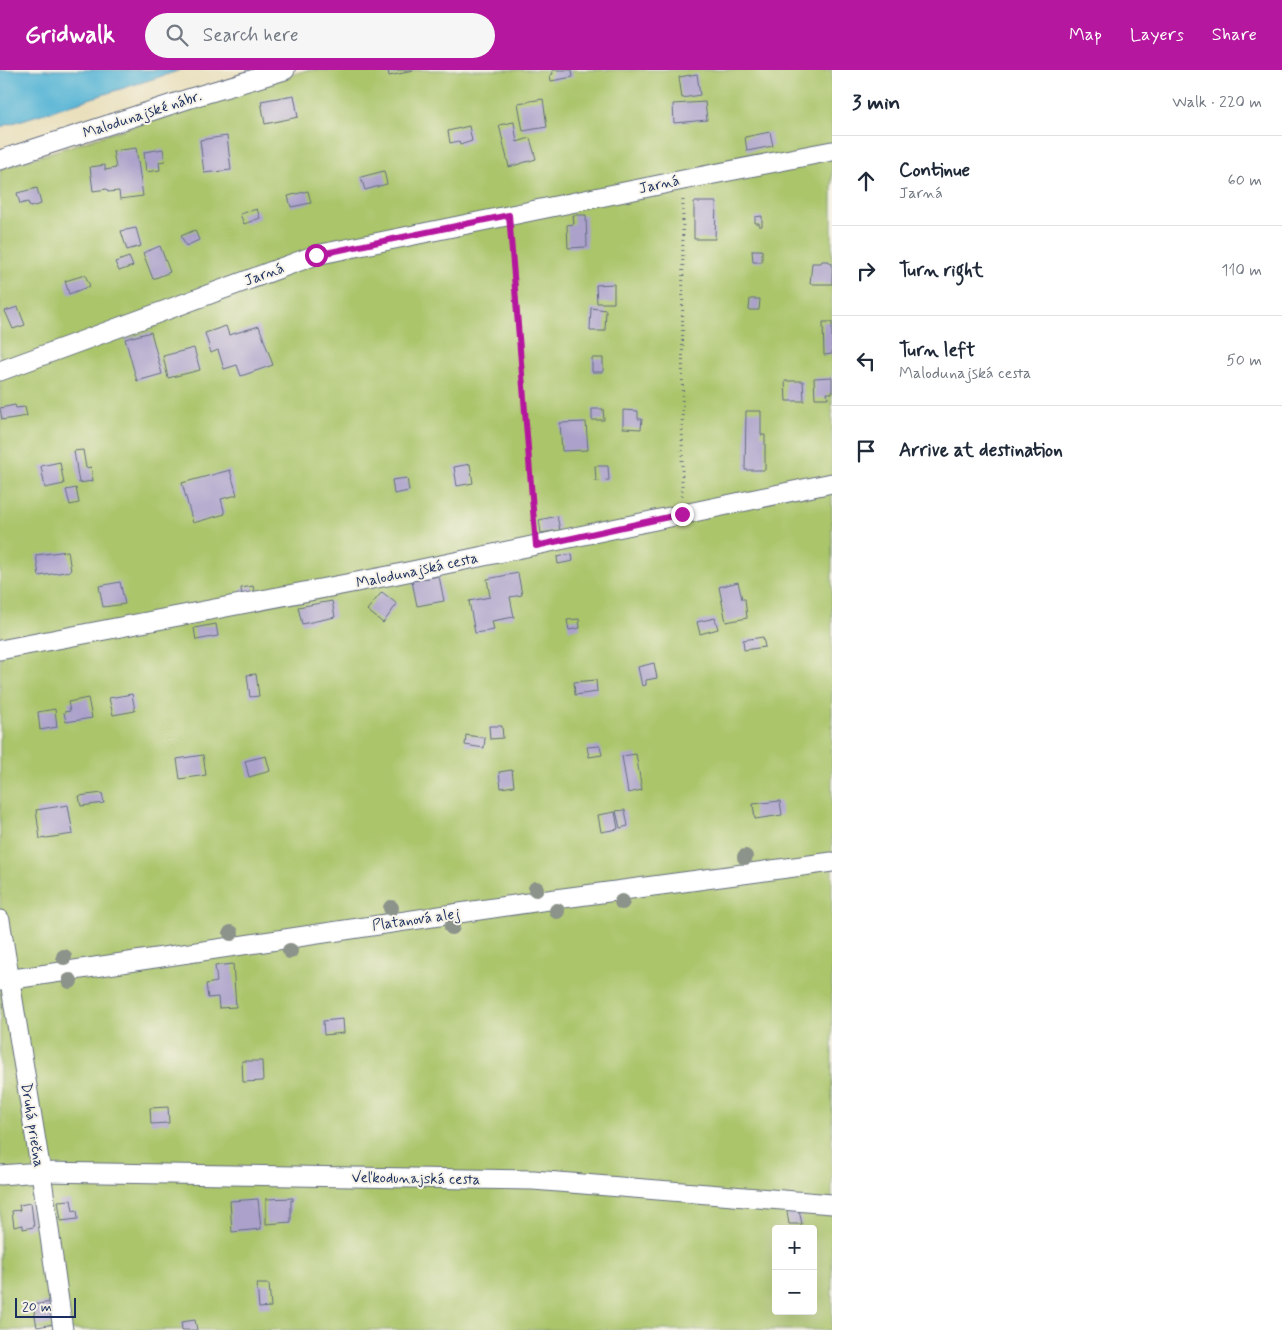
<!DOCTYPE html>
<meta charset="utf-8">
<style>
body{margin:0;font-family:Mynerve,sans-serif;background:#f6f6f7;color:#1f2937}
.controls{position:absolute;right:15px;bottom:15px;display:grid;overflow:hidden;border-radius:5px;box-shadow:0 5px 20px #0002}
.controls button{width:45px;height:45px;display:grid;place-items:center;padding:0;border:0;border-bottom:1px solid #e0e1e3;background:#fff;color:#1f2937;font:25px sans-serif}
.scale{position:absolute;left:15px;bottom:12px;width:61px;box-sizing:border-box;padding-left:5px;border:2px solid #1b2f5e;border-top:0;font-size:14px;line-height:18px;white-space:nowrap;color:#1b2f5e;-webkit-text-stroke:4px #f7f3e8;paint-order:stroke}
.stop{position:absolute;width:15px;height:15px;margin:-11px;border:4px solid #b5179e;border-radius:50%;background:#fff}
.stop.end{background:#b5179e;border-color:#fff;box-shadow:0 1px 5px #0008}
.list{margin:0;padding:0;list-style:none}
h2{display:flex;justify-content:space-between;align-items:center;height:65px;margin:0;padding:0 20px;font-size:21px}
h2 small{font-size:16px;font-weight:400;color:#747a83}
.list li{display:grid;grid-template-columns:32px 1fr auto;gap:15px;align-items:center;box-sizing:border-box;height:90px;padding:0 20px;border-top:1px solid #e0e1e3}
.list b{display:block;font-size:19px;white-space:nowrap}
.list p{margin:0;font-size:16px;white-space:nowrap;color:#747a83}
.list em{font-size:16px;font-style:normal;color:#747a83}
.icon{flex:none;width:28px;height:28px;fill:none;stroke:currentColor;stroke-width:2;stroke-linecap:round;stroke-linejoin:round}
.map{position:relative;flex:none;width:832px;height:1260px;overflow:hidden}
header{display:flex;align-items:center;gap:30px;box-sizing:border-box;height:70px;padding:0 25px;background:#b5179e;color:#fff}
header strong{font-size:24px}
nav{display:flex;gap:28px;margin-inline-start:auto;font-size:18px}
.search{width:350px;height:45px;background:#f6f6f7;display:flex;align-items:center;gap:12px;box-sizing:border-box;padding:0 18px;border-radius:28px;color:#747a83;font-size:19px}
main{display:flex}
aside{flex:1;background:#fff}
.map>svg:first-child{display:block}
.green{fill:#aac56b;stroke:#627a64;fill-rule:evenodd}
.water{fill:#58b6d6;stroke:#3a729a}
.building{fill:#aba1cb}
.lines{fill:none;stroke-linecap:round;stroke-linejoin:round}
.minor-casing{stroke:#636d7f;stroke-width:21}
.path{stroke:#636d7f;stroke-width:3;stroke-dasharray:1 4;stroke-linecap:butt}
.minor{stroke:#fff;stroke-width:19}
.tree{fill:#8c938a}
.route{stroke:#b5179e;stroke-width:6}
.labels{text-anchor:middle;stroke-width:4;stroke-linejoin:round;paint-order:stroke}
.street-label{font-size:15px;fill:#1b2f5e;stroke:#f7f3e8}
</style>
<header>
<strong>Gridwalk</strong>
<div class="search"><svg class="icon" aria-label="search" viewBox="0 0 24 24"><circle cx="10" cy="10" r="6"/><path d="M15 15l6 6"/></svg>Search here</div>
<nav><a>Map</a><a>Layers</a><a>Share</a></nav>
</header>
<main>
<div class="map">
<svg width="832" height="1260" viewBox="0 0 832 1260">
<rect width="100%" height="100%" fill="#f7f3e8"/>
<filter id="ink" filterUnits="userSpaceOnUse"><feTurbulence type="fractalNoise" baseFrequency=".02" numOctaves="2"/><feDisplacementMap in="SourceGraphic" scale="10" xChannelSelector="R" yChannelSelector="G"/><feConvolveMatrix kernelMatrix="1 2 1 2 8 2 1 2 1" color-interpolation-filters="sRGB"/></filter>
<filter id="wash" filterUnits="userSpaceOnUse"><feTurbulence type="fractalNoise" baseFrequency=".0096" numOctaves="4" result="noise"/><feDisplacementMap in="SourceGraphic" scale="20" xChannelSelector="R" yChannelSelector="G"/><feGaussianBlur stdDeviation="1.12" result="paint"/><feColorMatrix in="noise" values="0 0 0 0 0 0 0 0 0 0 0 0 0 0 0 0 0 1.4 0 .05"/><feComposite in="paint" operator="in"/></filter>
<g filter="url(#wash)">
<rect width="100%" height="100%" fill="#e9dfbb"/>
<!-- green -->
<path class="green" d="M307,0H832V1260H0V99ZM776,1159H813V1241H776Z"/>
<!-- water -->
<path class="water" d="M0,0H181L0,57Z"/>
<g id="blocks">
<!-- building -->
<path class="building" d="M388,0H413V1L389,6Z
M552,0H572L573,7L551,11L550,5L553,4Z
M697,4L700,25L682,28L679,7Z
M294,25L298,47L265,54L261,31Z
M543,29L547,57L523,61L518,33Z
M705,32L707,50L674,53L673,34Z
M514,52L517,72L530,68L536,89L509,97L499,55Z
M469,56L472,71L460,75L459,71L450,73L448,61Z
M770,62L773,76L747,81L745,67Z
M227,66L231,100L204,103L200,70Z
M136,78L143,126L120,129L119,121L108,122L107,119L93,121L90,97L105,95V100L116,98L113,81Z
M163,79L165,91L159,92L160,100L146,102L144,82Z
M384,101L387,114L365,120L361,107Z
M37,118L41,134L30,137L28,132L20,134L17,123Z
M308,121L311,133L291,137L288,126Z
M694,132H716L715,169H694Z
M257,139L260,148L244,154L240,144Z
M573,145H586L587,177L568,178L567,155L574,154Z
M762,146V156H759V153H755V147Z
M136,158L141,176L127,180L121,161Z
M195,160L199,170L186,176L181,166Z
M160,176L170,202L153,209L143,183Z
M752,180H762V192H753Z
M129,187L133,196L119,201L115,192Z
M822,191H829V193H832V214H810L812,193H821Z
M85,205L90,216L69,224L65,211Z
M614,214V233H597L596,215Z
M750,229H760L759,240H749Z
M18,237L25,255L13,259L5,241Z
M591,238L606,240L605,261H590Z
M823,252H832V284L824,285Z
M226,256L229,265L259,256L273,295L241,306L237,295L224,299L218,280L211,283L205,263Z
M151,262L162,304L137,311L125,269Z
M194,278L200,300L168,308L163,286Z
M592,288H603V302H592Z
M832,307V323H827L828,328H815L814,308Z
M785,311H803L804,331H786Z
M15,335L16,338L25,337L27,346L2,350L0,338Z
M592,339H603L604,350H592Z
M623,340L638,341V349H642L641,359L623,358Z
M746,341H761V365H765V400H745Z
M586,352L588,380L562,381L560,353Z
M83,380L86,398L91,397L93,411L79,413L74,381Z
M60,392L64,414L45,418L41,396Z
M470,394L473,413L457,416L454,397Z
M595,396H608L609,410L596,411Z
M230,400L237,425L221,429L225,444L193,453L182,413Z
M407,408L409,421L394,424L392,410Z
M76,418L79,433L70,435L66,420Z
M557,446L560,460L541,463L539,450Z
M68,481L71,501L39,506L36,485Z
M572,484L573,491L558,494L557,487Z
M518,503L522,525L510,527L514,547L492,551L494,560L475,563L469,531L490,527L487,509Z
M439,506L444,531L417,536L412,511Z
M120,512L125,534L103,537L99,516Z
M738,512L742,529H745L747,548L726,552L719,517Z
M253,516L255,525L242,527L241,518Z
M382,522L397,534L383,553L367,540Z
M332,531L335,547L302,554L298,537Z
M715,548L718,559L700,564L697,552Z
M579,549L580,558L569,560L567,550Z
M216,554L218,566L196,570L194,558Z
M763,567L765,577L744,580L743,570Z
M654,593L657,608L646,610V615L642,616L638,597Z
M256,604L259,626L250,627L247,605Z
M596,610L597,622L575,625L574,612Z
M132,624L135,641L113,645L109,628Z
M88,628L92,648L66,652L64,642L70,641L68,632Z
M55,639L57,657L40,660L38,642Z
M489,656H502L503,668L490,669Z
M466,665L485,668L484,678L465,675Z
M600,676L602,685L589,687L587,677Z
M636,684L642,720L628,723L622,686Z
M203,685L206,705L180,709L177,689Z
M266,686L270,701L249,707L245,691Z
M512,700L514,716L501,718L499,702Z
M102,723L104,733L81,736L79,726Z
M780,731L782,745L755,749L753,734Z
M68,735L73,764L40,769L36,740Z
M625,740L628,756L620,758L616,741Z
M615,742L618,759L601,762L598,745Z
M233,894L236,937L219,938L218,927L208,928L206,914L217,912L215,896Z
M343,949L344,963L324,965L323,951Z
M242,991H262L263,1011L243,1012Z
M168,1037L169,1053L151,1054L150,1038Z
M293,1128V1131L291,1130V1152L266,1154V1129Z
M258,1129L261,1159L232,1162L230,1131Z
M71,1130L73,1141L77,1140L78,1149L61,1151L58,1131Z
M31,1133L34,1157L23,1159V1155L14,1157L12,1141L20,1140L19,1135Z
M798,1135L802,1154H789L786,1136Z
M257,1214H269L271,1237L259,1238Z
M51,1232L54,1254L37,1257L33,1235Z
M195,1250L197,1260H182L181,1252Z"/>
</g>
</g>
<g filter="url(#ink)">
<use href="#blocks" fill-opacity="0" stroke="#636d7f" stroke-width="1"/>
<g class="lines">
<defs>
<path id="minor" d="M0,90L194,27L285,0
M0,301L316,185L683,110L832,81
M0,580L388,506L832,413
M0,850L41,1102L63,1260
M0,911L541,831L832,792
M0,1105L41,1102L533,1110L832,1134"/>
</defs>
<!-- minor casing -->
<use href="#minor" class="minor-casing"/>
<!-- path -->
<path class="path" d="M511,163L534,456
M682,426L683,130"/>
<!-- minor -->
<use href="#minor" class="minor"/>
</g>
<!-- trees -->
<g class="tree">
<circle cx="745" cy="787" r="8"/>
<circle cx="536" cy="819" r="8"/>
<circle cx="622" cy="832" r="8"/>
<circle cx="391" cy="838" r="8"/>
<circle cx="557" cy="841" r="8"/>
<circle cx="452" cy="857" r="8"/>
<circle cx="231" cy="863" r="8"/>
<circle cx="290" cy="881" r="8"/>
<circle cx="64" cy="887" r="8"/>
<circle cx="70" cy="911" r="8"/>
</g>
</g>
<g class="lines" filter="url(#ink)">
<!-- route -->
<path class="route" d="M316,185L509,145L536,476L682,444"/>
</g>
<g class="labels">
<!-- street labels -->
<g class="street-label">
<text transform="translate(142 44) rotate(-18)" y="5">Malodunajské nábr.</text>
<text transform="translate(659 114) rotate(-12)" y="5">Jarná</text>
<text transform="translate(264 204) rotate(-20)" y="5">Jarná</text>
<text transform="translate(417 500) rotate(-12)" y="5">Malodunajská cesta</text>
<text transform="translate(416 849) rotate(-8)" y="5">Platanová alej</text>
<text transform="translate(33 1055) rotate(81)" y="5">Druhá priečna</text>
<text transform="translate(416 1108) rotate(1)" y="5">Veľkodunajská cesta</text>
</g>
</g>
</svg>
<div class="controls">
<button>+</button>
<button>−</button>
</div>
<div class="scale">20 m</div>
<div class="stop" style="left:316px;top:185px"></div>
<div class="stop end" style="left:682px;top:444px"></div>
</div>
<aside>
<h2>3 min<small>Walk · 220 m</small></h2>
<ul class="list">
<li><svg class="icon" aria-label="ahead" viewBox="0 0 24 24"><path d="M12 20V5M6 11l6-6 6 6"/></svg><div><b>Continue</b><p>Jarná</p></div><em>60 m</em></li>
<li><svg class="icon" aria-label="right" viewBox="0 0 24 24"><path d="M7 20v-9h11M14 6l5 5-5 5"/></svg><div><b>Turn right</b></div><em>110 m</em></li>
<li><svg class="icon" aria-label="left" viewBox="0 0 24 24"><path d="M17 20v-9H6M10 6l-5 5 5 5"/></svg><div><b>Turn left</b><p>Malodunajská cesta</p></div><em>50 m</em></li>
<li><svg class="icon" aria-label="arrive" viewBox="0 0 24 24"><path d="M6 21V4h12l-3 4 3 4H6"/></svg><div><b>Arrive at destination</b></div></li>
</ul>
</aside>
</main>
